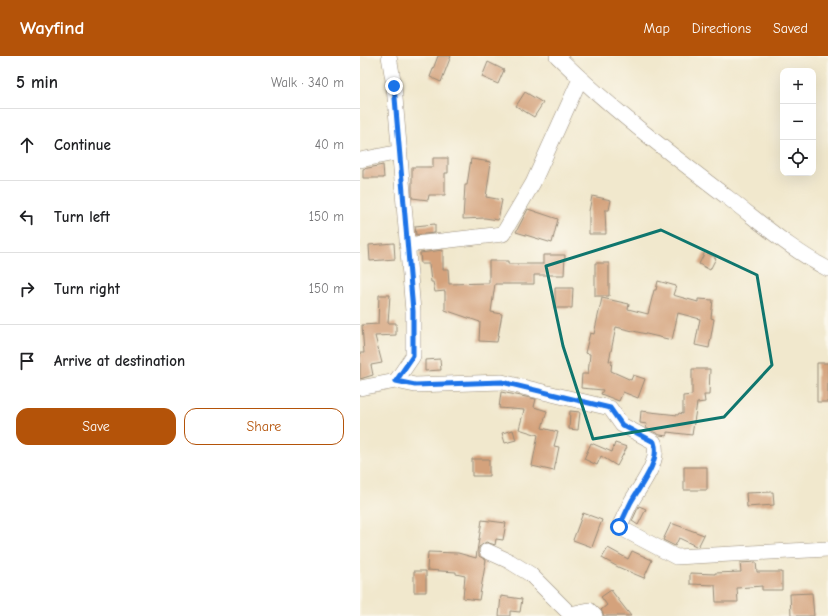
<!DOCTYPE html>
<meta charset="utf-8">
<style>
body{margin:0;font-family:"Comic Neue",sans-serif;background:#f2f2f2;color:#202124}
.controls{position:absolute;right:12px;top:12px;display:grid;overflow:hidden;border-radius:8px;box-shadow:0 4px 16px #0002}
.controls button{width:36px;height:36px;display:grid;place-items:center;padding:0;border:0;border-bottom:1px solid #e0e0e0;background:#fff;color:#202124;font:20px sans-serif}
.stop{position:absolute;width:12px;height:12px;margin:-9px;border:3px solid #1a73e8;border-radius:50%;background:#fff}
.stop.end{background:#1a73e8;border-color:#fff;box-shadow:0 1px 4px #0008}
.list{margin:0;padding:0;list-style:none}
h2{display:flex;justify-content:space-between;align-items:center;height:52px;margin:0;padding:0 16px;font-size:17px}
h2 small{font-size:13px;font-weight:400;color:#757577}
.list li{display:grid;grid-template-columns:26px 1fr auto;gap:12px;align-items:center;box-sizing:border-box;height:72px;padding:0 16px;border-top:1px solid #e0e0e0}
.list b{display:block;font-size:15px;white-space:nowrap}
.list em{font-size:13px;font-style:normal;color:#757577}
.actions{display:flex;gap:8px;padding:12px 16px}
.actions a{flex:1;padding:9px 0;border:1px solid #b45309;border-radius:12px;text-align:center;font-size:14px;color:#b45309}
.actions .main{background:#b45309;color:#fff}
.icon{flex:none;width:22px;height:22px;fill:none;stroke:currentColor;stroke-width:2;stroke-linecap:round;stroke-linejoin:round}
.map{position:relative;flex:none;width:468px;height:560px;overflow:hidden}
header{display:flex;align-items:center;gap:24px;box-sizing:border-box;height:56px;padding:0 20px;background:#b45309;color:#fff}
header strong{font-size:19px}
nav{display:flex;gap:22px;margin-inline-start:auto;font-size:14px}
main{display:flex}
aside{flex:1;background:#fff}
.map>svg:first-child{display:block}
.building{fill:#d4a27c}
.lines{fill:none;stroke-linecap:round;stroke-linejoin:round}
.minor-casing{stroke:#968976;stroke-width:16}
.minor{stroke:#fff;stroke-width:15}
.route{stroke:#1a73e8;stroke-width:5}
.marked{fill:none;stroke:#0f766e;stroke-width:3;stroke-linejoin:round}
</style>
<header>
<strong>Wayfind</strong>
<nav><a>Map</a><a>Directions</a><a>Saved</a></nav>
</header>
<main>
<aside>
<h2>5 min<small>Walk · 340 m</small></h2>
<ul class="list">
<li><svg class="icon" aria-label="ahead" viewBox="0 0 24 24"><path d="M12 20V5M6 11l6-6 6 6"/></svg><div><b>Continue</b></div><em>40 m</em></li>
<li><svg class="icon" aria-label="left" viewBox="0 0 24 24"><path d="M17 20v-9H6M10 6l-5 5 5 5"/></svg><div><b>Turn left</b></div><em>150 m</em></li>
<li><svg class="icon" aria-label="right" viewBox="0 0 24 24"><path d="M7 20v-9h11M14 6l5 5-5 5"/></svg><div><b>Turn right</b></div><em>150 m</em></li>
<li><svg class="icon" aria-label="arrive" viewBox="0 0 24 24"><path d="M6 21V4h12l-3 4 3 4H6"/></svg><div><b>Arrive at destination</b></div></li>
</ul>
<div class="actions"><a class="main">Save</a><a>Share</a></div>
</aside>
<div class="map">
<svg width="468" height="560" viewBox="0 0 468 560">
<rect width="100%" height="100%" fill="#fbf7ec"/>
<filter id="ink" filterUnits="userSpaceOnUse"><feTurbulence type="fractalNoise" baseFrequency=".025" numOctaves="2"/><feDisplacementMap in="SourceGraphic" scale="8" xChannelSelector="R" yChannelSelector="G"/><feConvolveMatrix kernelMatrix="1 2 1 2 8 2 1 2 1" color-interpolation-filters="sRGB"/></filter>
<filter id="wash" filterUnits="userSpaceOnUse"><feTurbulence type="fractalNoise" baseFrequency=".012" numOctaves="4" result="noise"/><feDisplacementMap in="SourceGraphic" scale="16" xChannelSelector="R" yChannelSelector="G"/><feGaussianBlur stdDeviation="0.9" result="paint"/><feColorMatrix in="noise" values="0 0 0 0 0 0 0 0 0 0 0 0 0 0 0 0 0 1.4 0 .05"/><feComposite in="paint" operator="in"/></filter>
<g filter="url(#wash)">
<rect width="100%" height="100%" fill="#f1e8cd"/>
<g id="blocks">
<!-- building -->
<path class="building" d="M78,0H91L81,26L70,21Z
M128,6L144,14L138,28L122,21Z
M165,36L183,47L174,61L156,50Z
M73,102H88V117H85V139H69L68,144L52,142V111H73Z
M111,103L131,106L126,141L142,144L138,164L125,162L103,163L105,129H107Z
M23,109L24,122H3V113Z
M232,140L251,144L249,154H245L246,178H229V155Z
M168,153L198,163L192,187L156,176Z
M75,168V177L56,179L55,170Z
M34,187L35,203L10,205L9,189Z
M83,194V213H88L89,228L129,227V205H148V208H183V199H205L204,219H174V228H135L131,256L142,258L137,286L119,285L120,266L85,254V235L75,236L73,226H71L69,208H61L60,197Z
M345,196L356,202L350,214L339,208Z
M235,207H249V240H235Z
M298,225L316,230L313,239L338,246V243L353,244L351,262L354,263L349,292L335,289L340,263L318,257L312,284L256,271L249,305H252L251,315L271,324L273,319L285,323L278,342L263,336L259,345L241,338L243,334L221,332L222,318H228L230,298L225,297L230,277L234,278L242,242L269,248L268,253L288,258L294,234H296Z
M195,232H213L212,252H195Z
M19,239H30L28,267H36V279L15,280L22,307L11,309L13,319L0,323V297H4L2,269L18,268Z
M80,303L81,314L65,315V304Z
M457,307H468V346H457Z
M332,313H350L349,339H344L345,346L337,347L332,379L307,376V380L300,379L286,372L287,368L280,367L281,355L318,359L319,357L323,358V340L332,339Z
M141,336L176,343L174,351L187,355L182,372L198,376L194,390L199,391L194,415L172,410L178,379L159,373L164,354L139,352Z
M210,355L220,356L218,374L209,373Z
M153,374L156,384L145,387L142,377Z
M231,387L252,396L255,387L267,391L257,410L241,400L237,409L224,403Z
M112,403H129V420H112Z
M324,411H347V434H324Z
M413,436L414,449L387,451L386,437Z
M279,450L286,453L278,469L272,465Z
M223,457L242,464L232,491L213,484Z
M122,464L146,467L143,484L136,483L135,489L126,486L119,491V500L126,504L119,544L103,542L105,520L96,518V516L67,514L68,496L98,497L116,502Z
M311,467L344,479L338,491L319,482L315,490L303,484Z
M248,492L268,503L272,495L292,504L284,522L258,511L242,502Z
M396,506L397,516H422V534H402V530L377,532L378,546H356L355,529L330,528V517L355,518V517L381,516L380,507Z
M54,515H66V536H54Z
M251,534L257,542L271,560H244L241,554L247,549L241,541Z
M452,537L454,560H431L430,538Z
M141,540L162,543L160,556L150,555V560H139Z"/>
</g>
</g>
<g filter="url(#ink)">
<use href="#blocks" fill-opacity="0" stroke="#968976" stroke-width="1"/>
<g class="lines">
<defs>
<path id="minor" d="M197,0C250,52 308,96 367,141C400,166 431,194 468,213
M0,104L40,96
M47,189L143,178L173,127L220,23
M36,325L55,329L142,326L250,352L262,369L294,386C301,405 280,430 271,446C267,454 263,463 259,471L316,501L468,493
M0,332L36,325L53,300V255L34,30L29,0
M127,495L149,505L170,518L210,558L229,554L235,560"/>
</defs>
<!-- minor casing -->
<use href="#minor" class="minor-casing"/>
<!-- minor -->
<use href="#minor" class="minor"/>
</g>
</g>
<g class="lines" filter="url(#ink)">
<!-- route -->
<path class="route" d="M34,30L53,255V300L36,325L55,329L142,326L250,352L262,369L294,386C301,405 280,430 271,446C267,454 263,463 259,471"/>
</g>
<!-- marked area -->
<path class="marked" d="M301,174L397,219L412,309L364,361L233,383L203,290L186,210Z"/>
</svg>
<div class="controls">
<button>+</button>
<button>−</button>
<button><svg class="icon" aria-label="locate" viewBox="0 0 24 24"><circle cx="12" cy="12" r="6"/><path d="M12 2v4M12 18v4M2 12h4M18 12h4"/></svg></button>
</div>
<div class="stop" style="left:259px;top:471px"></div>
<div class="stop end" style="left:34px;top:30px"></div>
</div>
</main>
